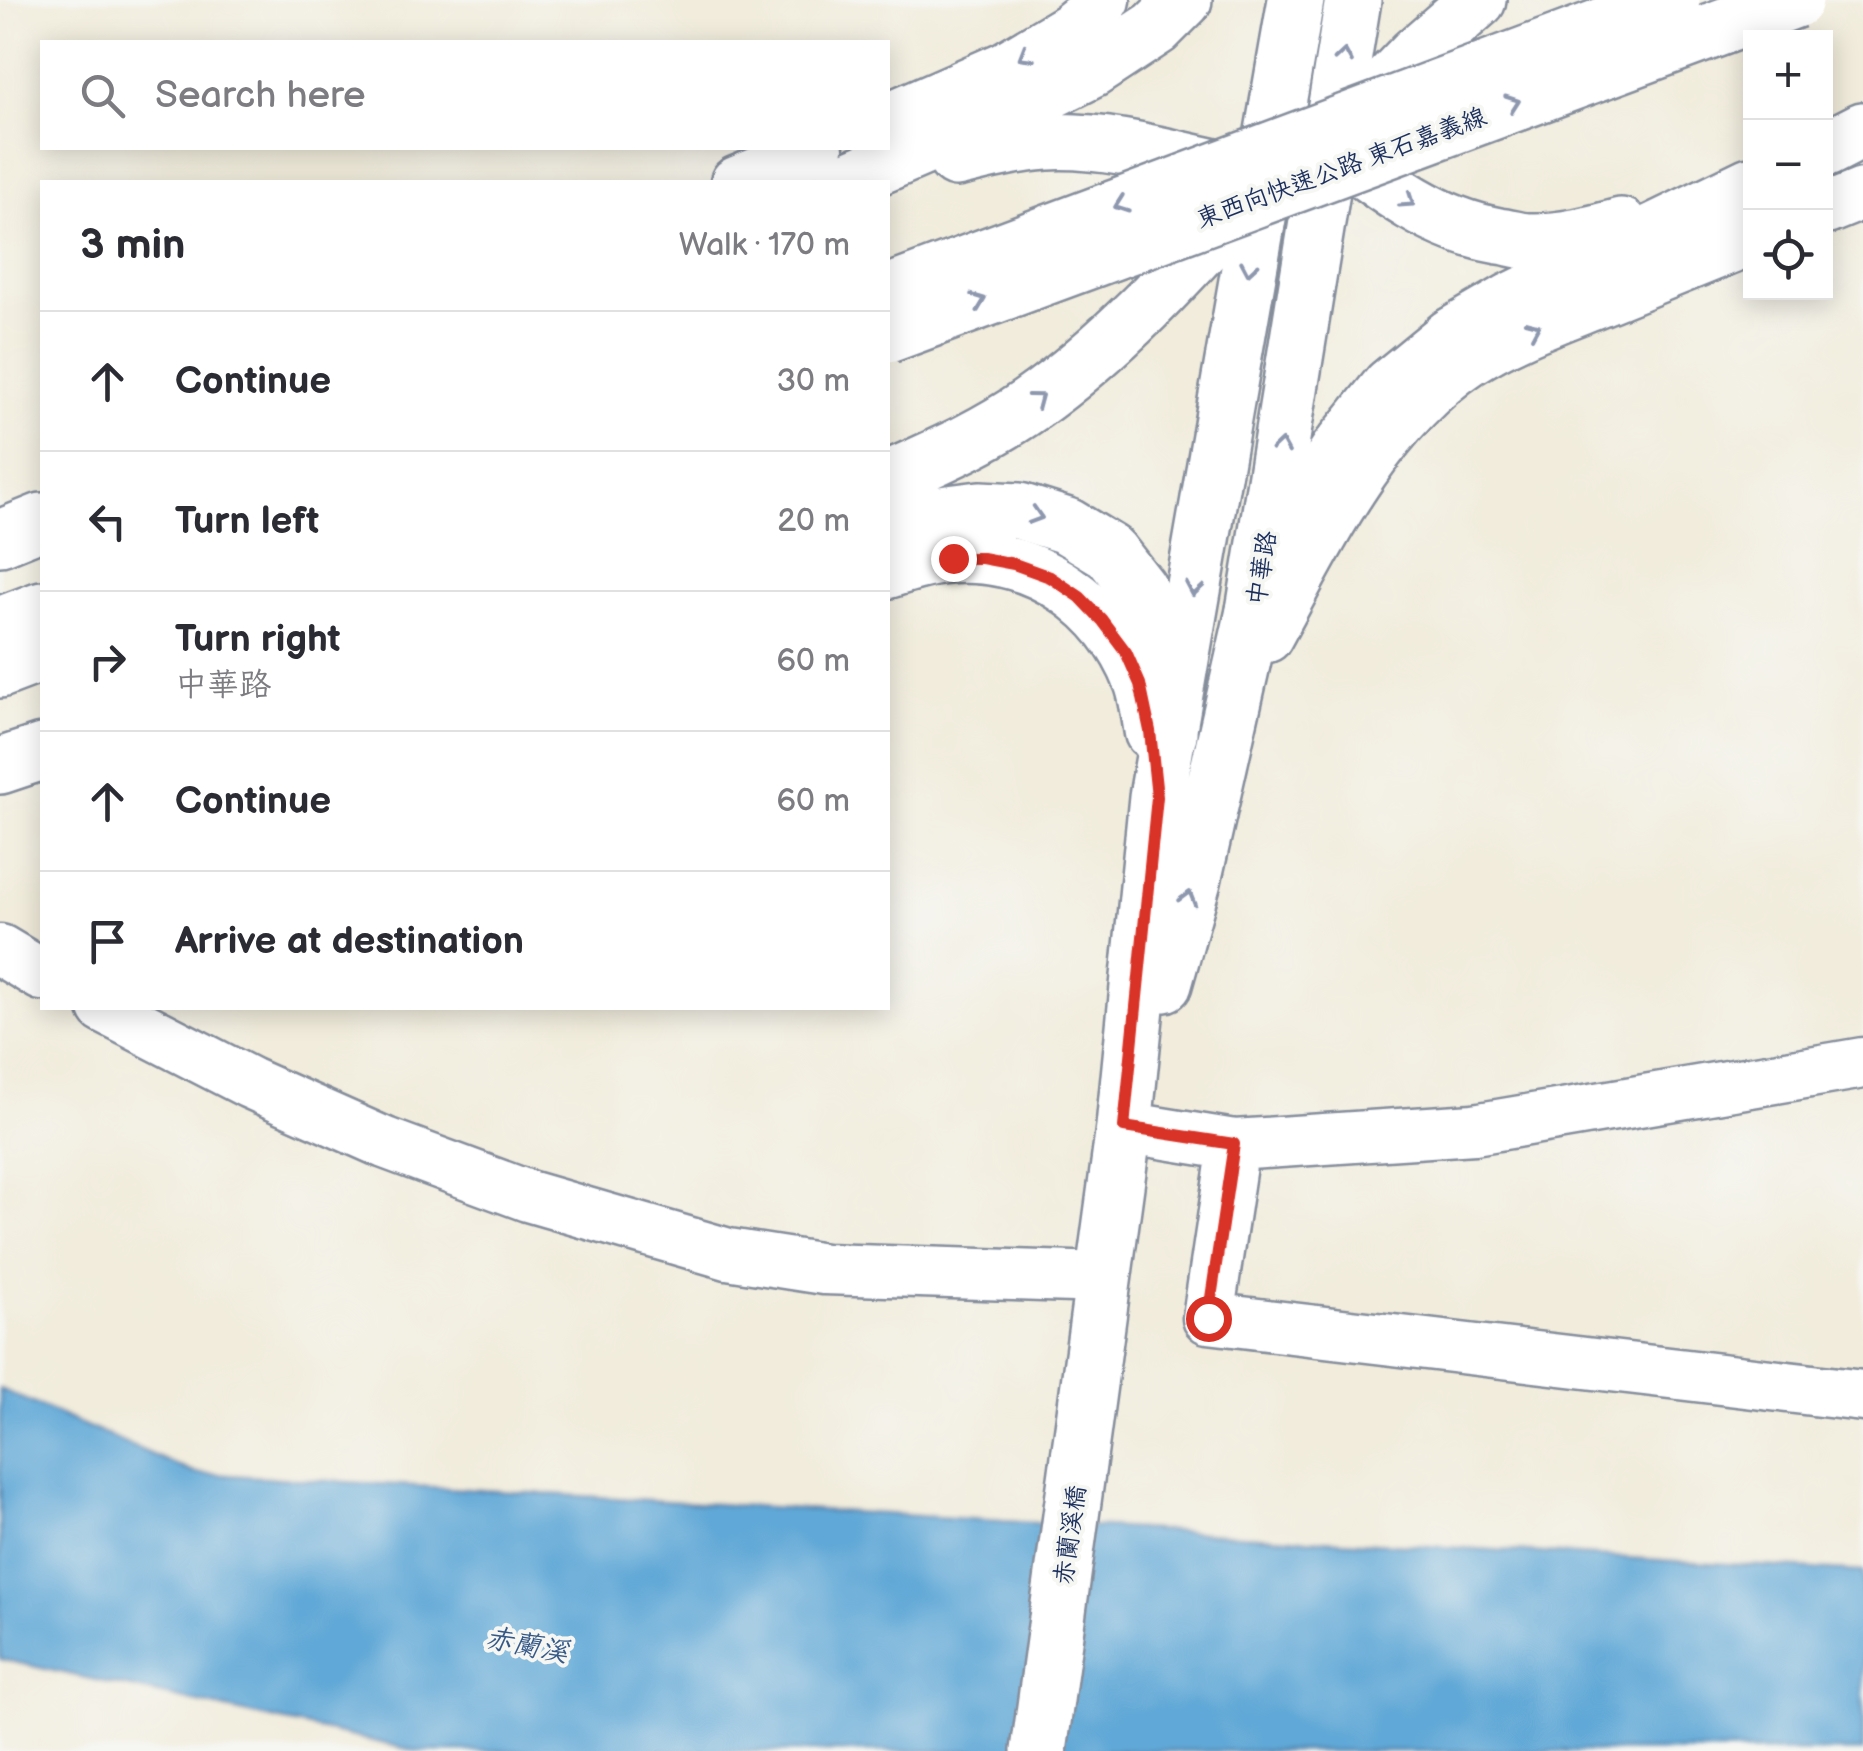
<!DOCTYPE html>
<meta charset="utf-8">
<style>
body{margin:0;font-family:"Balsamiq Sans","LXGW WenKai TC",sans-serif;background:#f2f2f3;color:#2b2b33}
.controls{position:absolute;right:30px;top:30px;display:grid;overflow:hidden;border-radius:0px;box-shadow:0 5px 25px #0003}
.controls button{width:90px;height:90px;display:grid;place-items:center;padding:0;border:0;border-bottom:2px solid #e1e1e2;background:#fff;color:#2b2b33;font:50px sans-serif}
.stop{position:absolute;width:30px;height:30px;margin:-22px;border:8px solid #d93025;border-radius:50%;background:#fff}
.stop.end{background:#d93025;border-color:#fff;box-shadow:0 2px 10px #0008}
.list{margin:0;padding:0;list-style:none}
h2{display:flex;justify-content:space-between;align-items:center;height:130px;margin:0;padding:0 40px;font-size:42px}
h2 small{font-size:32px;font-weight:400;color:#7c7c81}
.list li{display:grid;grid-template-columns:65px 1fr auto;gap:30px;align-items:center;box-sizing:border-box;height:140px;padding:0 40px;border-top:2px solid #e1e1e2}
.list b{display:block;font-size:38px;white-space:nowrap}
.list p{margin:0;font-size:32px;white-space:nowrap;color:#7c7c81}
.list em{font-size:32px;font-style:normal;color:#7c7c81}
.icon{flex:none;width:55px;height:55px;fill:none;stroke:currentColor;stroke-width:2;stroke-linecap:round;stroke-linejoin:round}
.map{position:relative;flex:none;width:1863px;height:1751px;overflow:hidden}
.search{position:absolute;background:#fff;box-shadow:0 5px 25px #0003;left:40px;top:40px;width:850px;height:110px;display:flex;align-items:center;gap:25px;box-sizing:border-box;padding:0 35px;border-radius:0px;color:#7c7c81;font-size:38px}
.panel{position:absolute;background:#fff;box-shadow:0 5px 25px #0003;left:40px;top:180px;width:850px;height:830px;border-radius:0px}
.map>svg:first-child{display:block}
.water{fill:#61a8d7;stroke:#3e6c9a;stroke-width:2.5}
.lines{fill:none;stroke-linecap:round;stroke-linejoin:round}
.minor-casing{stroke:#868e9c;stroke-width:55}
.major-casing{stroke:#868e9c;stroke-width:60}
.highway-casing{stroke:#868e9c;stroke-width:60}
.minor{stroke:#fff;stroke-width:50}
.major{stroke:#fff;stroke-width:55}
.highway{stroke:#fff;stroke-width:55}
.highway-bridge-casing{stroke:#868e9c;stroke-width:60;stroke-linecap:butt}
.highway-bridge{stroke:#fff;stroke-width:55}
.oneway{stroke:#8d97ae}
.route{stroke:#d93025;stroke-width:12}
.labels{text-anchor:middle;stroke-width:8;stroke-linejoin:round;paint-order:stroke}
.street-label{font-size:25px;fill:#1b2f5e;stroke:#f6f6f2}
.water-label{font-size:28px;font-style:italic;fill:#345988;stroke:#f6f6f2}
</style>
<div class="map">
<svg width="1863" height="1751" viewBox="0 0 1863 1751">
<rect width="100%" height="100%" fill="#f6f6f2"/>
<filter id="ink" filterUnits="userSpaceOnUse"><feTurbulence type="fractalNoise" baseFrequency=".01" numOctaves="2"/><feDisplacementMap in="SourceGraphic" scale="20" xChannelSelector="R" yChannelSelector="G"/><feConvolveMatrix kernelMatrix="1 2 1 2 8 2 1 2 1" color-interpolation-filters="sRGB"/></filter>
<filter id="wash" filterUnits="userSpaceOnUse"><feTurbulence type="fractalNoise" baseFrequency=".0048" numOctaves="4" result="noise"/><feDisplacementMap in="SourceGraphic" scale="40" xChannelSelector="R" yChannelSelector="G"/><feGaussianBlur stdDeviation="2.25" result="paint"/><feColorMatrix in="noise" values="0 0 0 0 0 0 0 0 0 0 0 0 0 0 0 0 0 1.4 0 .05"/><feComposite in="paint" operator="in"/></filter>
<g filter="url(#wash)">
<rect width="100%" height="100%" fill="#f1ecdb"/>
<!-- water -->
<path class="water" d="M0,1389L194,1473L1863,1572V1751H417L0,1659Z"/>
</g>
<g filter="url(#ink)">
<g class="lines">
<defs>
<path id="minor" d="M888,118L1005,67L1070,28L1105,0
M736,182L818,148
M1826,209L1863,194
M888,573C909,566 932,559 954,558C1037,553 1109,605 1139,681C1145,697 1147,716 1150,733
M1267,637C1320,540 1375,424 1469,361C1507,336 1552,320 1594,303C1646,282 1698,261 1750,240
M0,950L42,975
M104,1008L250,1083L385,1143L528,1196L728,1254L824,1269L1104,1278
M1124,1127L1234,1145L1474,1129L1863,1063
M1234,1145L1208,1318L1863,1396"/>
<path id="major" d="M1164,984L1193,881L1254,611L1353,0
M1039,1751L1124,1127L1157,797L1296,0"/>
<path id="highway" d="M1478,0L1416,54L1330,144C1383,185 1431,224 1499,236C1509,237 1519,241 1529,241C1560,242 1592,234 1621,226
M1826,149L1863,130
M956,159C986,152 1016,144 1047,142C1108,138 1184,161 1245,174
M843,182L1020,106L1092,70L1156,28L1184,0
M888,479C937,457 986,436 1030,405C1114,346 1183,269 1251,194
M888,530L940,514L980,509L1019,511L1067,526L1110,552L1139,589L1155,630L1169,734
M0,538L42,521
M1254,611L1298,512L1338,451L1390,386L1451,336L1511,301L1750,185
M0,625L42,609
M0,670L42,654
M0,766L42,752"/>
</defs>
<!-- minor casing -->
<use href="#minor" class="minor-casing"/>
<!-- major casing -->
<use href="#major" class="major-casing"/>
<!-- highway casing -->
<use href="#highway" class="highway-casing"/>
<!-- minor -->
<use href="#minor" class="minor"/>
<!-- major -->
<use href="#major" class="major"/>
<!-- highway -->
<use href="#highway" class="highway"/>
<defs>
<path id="highway-bridge" d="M888,293L1672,0
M888,335L1795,0"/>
</defs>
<!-- highway-bridge casing -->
<use href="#highway-bridge" class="highway-bridge-casing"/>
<!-- highway-bridge -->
<use href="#highway-bridge" class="highway-bridge"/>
</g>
<!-- one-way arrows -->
<defs><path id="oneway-chevron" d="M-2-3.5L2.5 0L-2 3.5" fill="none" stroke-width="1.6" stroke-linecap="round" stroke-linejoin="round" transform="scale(2.5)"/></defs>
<g class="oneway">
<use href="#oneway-chevron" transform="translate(1025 55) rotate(149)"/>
<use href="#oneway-chevron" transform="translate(1344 56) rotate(-81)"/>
<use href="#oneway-chevron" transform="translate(1513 103) rotate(-20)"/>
<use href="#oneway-chevron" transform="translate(1408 201) rotate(34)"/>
<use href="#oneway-chevron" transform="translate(1121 205) rotate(160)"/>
<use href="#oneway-chevron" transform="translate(1249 268) rotate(100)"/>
<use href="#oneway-chevron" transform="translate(979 301) rotate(-21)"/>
<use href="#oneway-chevron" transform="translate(1533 328) rotate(-24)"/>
<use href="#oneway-chevron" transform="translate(1037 399) rotate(-37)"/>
<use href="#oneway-chevron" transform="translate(1281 446) rotate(-81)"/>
<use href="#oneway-chevron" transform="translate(1036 516) rotate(17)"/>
<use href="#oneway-chevron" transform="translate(1194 589) rotate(100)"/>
<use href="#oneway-chevron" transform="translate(1188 898) rotate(-74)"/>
</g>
</g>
<g class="lines" filter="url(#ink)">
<!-- route -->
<path class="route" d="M953,558H982L1014,564L1050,577L1080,597L1102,620L1126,652L1140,684L1150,731L1157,797L1124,1127L1234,1144L1208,1318"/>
</g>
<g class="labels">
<!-- street labels -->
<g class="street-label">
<text transform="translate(1341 167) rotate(-20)" y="9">東西向快速公路 東石嘉義線</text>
<text transform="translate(1261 568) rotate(-81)" y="9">中華路</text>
<text transform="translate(1069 1535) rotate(-82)" y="9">赤蘭溪橋</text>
</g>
<!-- water labels -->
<g class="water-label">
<text transform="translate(527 1644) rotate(11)" y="10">赤蘭溪</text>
</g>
</g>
</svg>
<div class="controls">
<button>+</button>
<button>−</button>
<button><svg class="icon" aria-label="locate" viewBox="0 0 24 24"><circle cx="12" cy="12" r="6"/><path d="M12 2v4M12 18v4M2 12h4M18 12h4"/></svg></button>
</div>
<div class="stop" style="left:1208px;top:1318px"></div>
<div class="stop end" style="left:953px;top:558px"></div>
<div class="search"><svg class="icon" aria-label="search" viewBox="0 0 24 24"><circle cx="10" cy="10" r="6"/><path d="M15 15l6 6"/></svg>Search here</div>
<section class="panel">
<h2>3 min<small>Walk · 170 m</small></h2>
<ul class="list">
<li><svg class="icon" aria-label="ahead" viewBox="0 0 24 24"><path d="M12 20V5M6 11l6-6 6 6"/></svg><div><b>Continue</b></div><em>30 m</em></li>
<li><svg class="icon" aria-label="left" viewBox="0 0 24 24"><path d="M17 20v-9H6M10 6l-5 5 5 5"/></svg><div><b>Turn left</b></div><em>20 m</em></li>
<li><svg class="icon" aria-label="right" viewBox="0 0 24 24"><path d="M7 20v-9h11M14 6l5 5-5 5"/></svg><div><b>Turn right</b><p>中華路</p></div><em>60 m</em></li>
<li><svg class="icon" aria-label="ahead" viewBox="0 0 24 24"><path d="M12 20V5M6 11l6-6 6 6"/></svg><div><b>Continue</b></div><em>60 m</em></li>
<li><svg class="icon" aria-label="arrive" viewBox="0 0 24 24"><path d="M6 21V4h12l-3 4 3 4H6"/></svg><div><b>Arrive at destination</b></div></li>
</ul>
</section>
</div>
